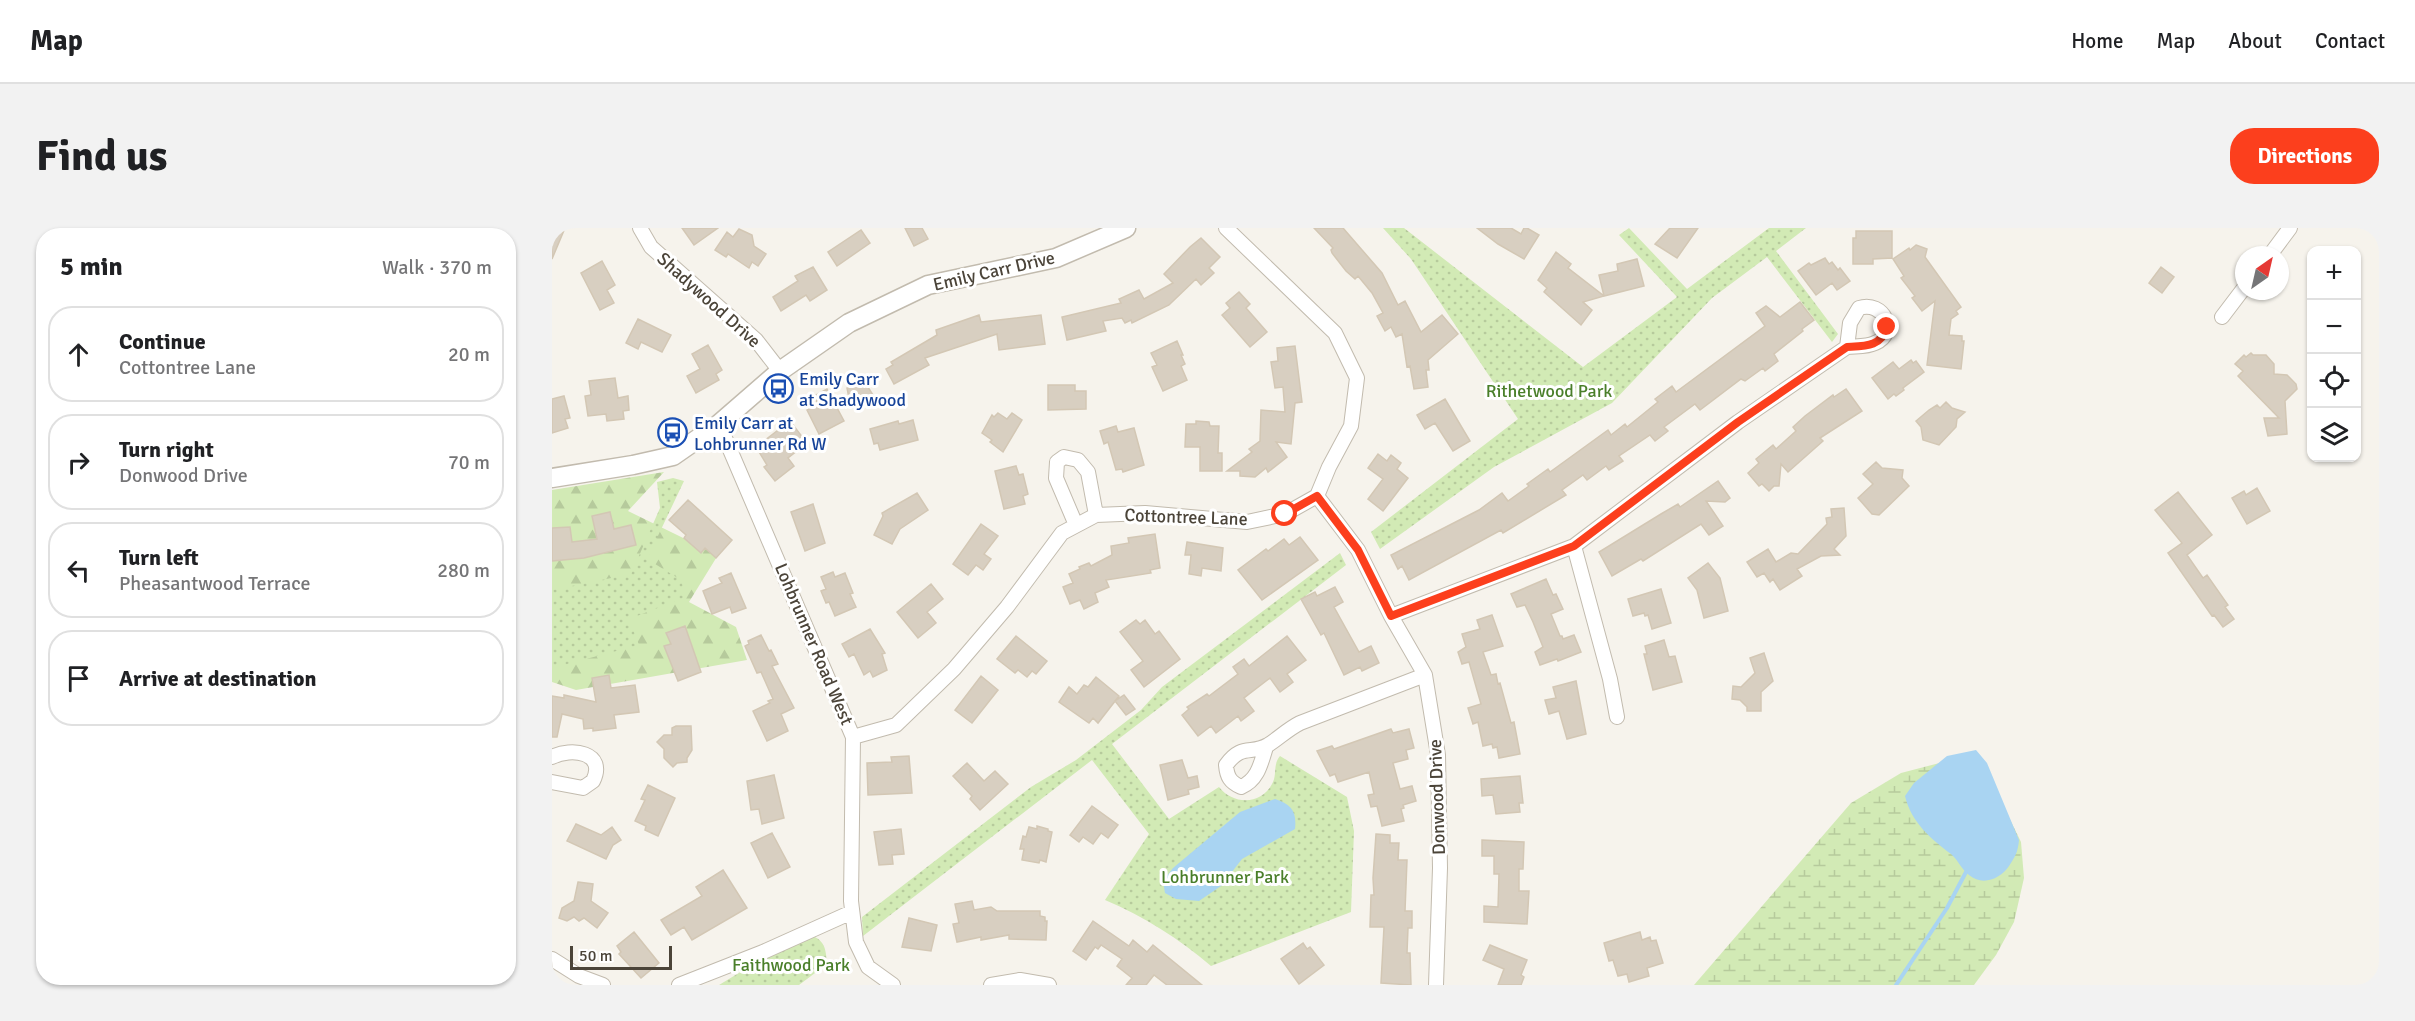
<!DOCTYPE html>
<meta charset="utf-8">
<style>
body{margin:0;font-family:Signika,sans-serif;background:#f2f2f2;color:#202124}
.controls{position:absolute;right:18px;top:18px;display:grid;overflow:hidden;border-radius:12px;box-shadow:0 2px 4px #0004}
.controls button{width:54px;height:54px;display:grid;place-items:center;padding:0;border:0;border-bottom:2px solid #e0e0e0;background:#fff;color:#202124;font:30px sans-serif}
.compass{position:absolute;left:1683px;top:18px;width:54px;height:54px;border-radius:50%;background:#fff;box-shadow:0 2px 4px #0004;rotate:34deg}
.scale{position:absolute;left:18px;bottom:15px;width:102px;box-sizing:border-box;padding-left:6px;border:3px solid #4b4439;border-top:0;font-size:16px;line-height:21px;white-space:nowrap;color:#4b4439;-webkit-text-stroke:4px #fff;paint-order:stroke}
.stop{position:absolute;width:18px;height:18px;margin:-14px;border:4px solid #fc3f1d;border-radius:50%;background:#fff}
.stop.end{background:#fc3f1d;border-color:#fff;box-shadow:0 2px 6px #0008}
.list{margin:0;padding:0;list-style:none}
h2{display:flex;justify-content:space-between;align-items:center;height:78px;margin:0;padding:0 24px;font-size:26px}
h2 small{font-size:20px;font-weight:400;color:#757577}
.list li{display:grid;grid-template-columns:39px 1fr auto;gap:18px;align-items:center;box-sizing:border-box;height:96px;margin:0 12px 12px;padding:0 12px;border:2px solid #e0e0e0;border-radius:24px}
.list b{display:block;font-size:22px;white-space:nowrap}
.list p{margin:0;font-size:20px;white-space:nowrap;color:#757577}
.list em{font-size:20px;font-style:normal;color:#757577}
.icon{flex:none;width:33px;height:33px;fill:none;stroke:currentColor;stroke-width:2;stroke-linecap:round;stroke-linejoin:round}
.map{position:relative;flex:none;width:1827px;height:757px;overflow:hidden;border-radius:24px}
header{display:flex;align-items:center;gap:36px;box-sizing:border-box;height:84px;padding:0 30px;background:#fff;border-bottom:2px solid #e0e0e0}
header strong{font-size:28px}
nav{display:flex;gap:33px;margin-inline-start:auto;font-size:21px}
.intro{display:flex;align-items:center;justify-content:space-between;box-sizing:border-box;height:144px;padding:0 36px}
h1{margin:0;font-size:42px}
.button{padding:15px 27px;border-radius:24px;background:#fc3f1d;color:#fff;font-size:21px;font-weight:700}
main{display:flex;gap:36px;padding:0 36px}
aside{flex:1;background:#fff;border-radius:24px;box-shadow:0 2px 4px #0004}
.map>svg:first-child{display:block}
.forest{fill:url(#forest-firs)}
.wetland{fill:url(#wetland-marsh)}
.park{fill:url(#park-dots)}
.water{fill:#a9d4f2}
.lines{fill:none;stroke-linecap:round;stroke-linejoin:round}
.stream{stroke:#a9d4f2;stroke-width:4}
.building{fill:#d8cfc1;stroke:#d3c7b4;stroke-width:1.5}
.minor-casing{stroke:#c2bbae;stroke-width:16}
.tertiary-casing{stroke:#c2bbae;stroke-width:21}
.minor{stroke:#fff;stroke-width:14}
.tertiary{stroke:#fff;stroke-width:18}
.route{stroke:#fc3f1d;stroke-width:8}
.labels{text-anchor:middle;stroke-width:6;stroke-linejoin:round;paint-order:stroke}
.street-label{font-size:18px;fill:#4b4439;stroke:#fff}
.transit-label{font-size:18px;fill:#164399;stroke:#fff;text-anchor:start}
.park-label{font-size:18px;fill:#4a7f2a;stroke:#fff}
</style>
<header>
<strong>Map</strong>
<nav><a>Home</a><a>Map</a><a>About</a><a>Contact</a></nav>
</header>
<div class="intro"><h1>Find us</h1><a class="button">Directions</a></div>
<main>
<aside>
<h2>5 min<small>Walk · 370 m</small></h2>
<ul class="list">
<li><svg class="icon" aria-label="ahead" viewBox="0 0 24 24"><path d="M12 20V5M6 11l6-6 6 6"/></svg><div><b>Continue</b><p>Cottontree Lane</p></div><em>20 m</em></li>
<li><svg class="icon" aria-label="right" viewBox="0 0 24 24"><path d="M7 20v-9h11M14 6l5 5-5 5"/></svg><div><b>Turn right</b><p>Donwood Drive</p></div><em>70 m</em></li>
<li><svg class="icon" aria-label="left" viewBox="0 0 24 24"><path d="M17 20v-9H6M10 6l-5 5 5 5"/></svg><div><b>Turn left</b><p>Pheasantwood Terrace</p></div><em>280 m</em></li>
<li><svg class="icon" aria-label="arrive" viewBox="0 0 24 24"><path d="M6 21V4h12l-3 4 3 4H6"/></svg><div><b>Arrive at destination</b></div></li>
</ul>
</aside>
<div class="map">
<svg width="1827" height="757" viewBox="0 0 1827 757">
<defs>
<pattern id="forest-firs" width="22" height="20" patternUnits="userSpaceOnUse" patternTransform="scale(1.5)"><rect width="22" height="20" fill="#d2eab5"/><path d="M5 1l3.5 6h-7zM16 11l3.5 6h-7z" fill="#b6ca9c"/></pattern>
<pattern id="wetland-marsh" width="20" height="14" patternUnits="userSpaceOnUse" patternTransform="scale(1.5)"><rect width="20" height="14" fill="#d2eab5"/><path d="M1 5h8M5 5V1M11 12h8M15 12V8" fill="none" stroke="#b6ca9c"/></pattern>
<pattern id="park-dots" width="8" height="8" patternUnits="userSpaceOnUse" patternTransform="scale(1.5)"><rect width="8" height="8" fill="#d2eab5"/><path d="M2 2h.1M6 6h.1" fill="none" stroke="#b6ca9c" stroke-width="1.8" stroke-linecap="round"/></pattern>
</defs>
<rect width="100%" height="100%" fill="#f6f3ec"/>
<!-- forest -->
<path class="forest" d="M112,244L76,283L166,327L137,374L184,399L195,432L24,462L0,454V262Z"/>
<!-- wetland -->
<path class="wetland" d="M1399,532L1442,559L1469,614L1472,650L1462,694L1444,727L1422,757H1142L1299,575L1349,545Z"/>
<!-- park -->
<path class="park" d="M831,0H852L1031,139L1125,69L1067,7L1077,0L1135,61L1217,0H1254L1224,23L1286,106L1280,114L1215,29L1160,70L1060,175L942,239L828,321L819,304L966,191L859,31Z
M121,250L132,253L95,331L129,352L134,369L77,391L87,417L0,440V362L79,346L108,280L105,254Z
M788,325L794,337L560,516L617,591L667,559C681,577 710,578 721,554C725,545 721,536 728,528L795,569L802,603L799,684L659,738C626,710 593,689 553,672L597,606L540,532L311,708L310,689L479,559L524,532L589,482L610,459Z
M258,707C273,712 274,721 275,736L247,757H167L248,708Z"/>
<!-- water -->
<path class="water" d="M1424,522L1435,535L1467,612C1466,624 1463,629 1457,638C1449,650 1431,659 1417,647C1410,642 1406,632 1399,626C1379,611 1359,594 1353,568L1362,555L1395,528Z
M723,571C739,576 745,583 743,601L690,631L669,658L647,673L624,671L613,665L611,653L621,640L688,584Z"/>
<g class="lines">
<!-- stream -->
<path class="stream" d="M1344,757L1395,680L1414,644"/>
</g>
<!-- building -->
<path class="building" d="M0,0H13L0,31Z
M130,0H166L142,17Z
M353,0H370L376,11L362,18Z
M762,0H791L830,45L846,77L853,73L869,104L890,87L906,106L876,132L877,142H874L876,159L862,161L858,138L855,139L850,106L844,109L839,99L833,103L825,88L831,85L820,65L806,48L803,51L794,43L780,25L779,22L781,20Z
M925,0H959L969,6L972,0H975L987,7L972,31L946,16Z
M1118,0H1146L1125,30L1103,16Z
M187,1L200,7L202,18L214,26L206,38L200,34L197,40L176,26L174,29L163,22L175,4L181,9Z
M309,2L318,15L285,38L276,24Z
M1304,3H1340V30L1321,31V36H1301V10H1304Z
M649,10L668,29L657,40L662,45L649,57L644,51L617,77L580,95L579,92L573,95L570,90L551,93L554,103L515,112L510,89L569,75L567,71L587,62L592,71L621,55L612,46L638,19Z
M1364,17L1375,21L1373,29L1409,79L1404,83L1406,86L1399,91L1397,107L1410,108V113H1412L1409,141L1375,137L1383,73L1370,83L1360,70L1363,68L1349,50L1352,48L1341,31L1357,20L1358,22Z
M1004,24L1019,36L1016,40L1052,68L1031,74L1040,82L1029,97L992,64L995,60L986,52Z
M1273,30L1277,36L1280,34L1286,42L1288,40L1298,53L1285,62L1280,55L1264,67L1246,43L1257,35L1259,37Z
M1085,31L1092,58L1052,68L1047,47L1066,43L1065,36Z
M50,33L63,57L55,62L62,75L48,82L29,45Z
M261,39L275,62L258,73L254,67L229,83L221,69L246,53L243,48Z
M1609,39L1622,49L1610,65L1597,55Z
M687,64L698,76L694,80L715,104L698,119L670,87L678,80L674,75Z
M1248,74L1262,92L1250,101L1251,103L1222,126L1226,133L1213,143L1211,140L1193,153L1189,151L1148,182L1143,176L1112,199L1116,203L1103,213L1098,207L1067,228L1071,233L1057,242L1054,238L1035,252L1031,247L1010,262L1014,267L951,305L949,302L857,352L850,338L846,341L839,327L927,282L950,265L956,273L977,258L975,256L996,241L998,244L1056,202L1059,207L1073,196L1075,199L1106,174L1103,171L1120,158L1124,164L1213,98L1204,85L1214,78L1228,89Z
M427,87L429,94L489,87L493,116L447,122L445,106L373,130L377,137L342,156L334,141L341,137L339,134L385,107L384,102Z
M86,91L119,107L110,124L89,114L86,121L74,115Z
M625,113L631,127H629L633,136L629,138L635,152L611,163L600,139L605,137L599,125Z
M156,117L170,142L164,146L167,152L144,165L135,148L148,141L140,126Z
M743,118L750,174L743,175L739,216L724,214L735,229L716,244L714,240L703,249L688,248V243H675L700,224L697,221L708,213L709,182L733,184L731,159L723,160L719,134L726,133L725,120Z
M1699,125L1701,127H1714L1722,136V146L1735,147L1744,156L1745,161L1733,173L1735,206L1716,208L1712,190H1727L1686,148L1691,143L1683,136L1692,127L1694,129Z
M1359,132L1361,135L1364,133L1372,144L1351,160L1352,162L1344,168L1342,166L1336,171L1320,150L1341,134L1347,141Z
M63,150L66,170L76,168L77,182L71,183L72,191L55,193L54,186L36,188L33,168L39,167L37,153Z
M314,156L321,167L316,168V176L299,180L295,160Z
M496,157H523V163H534V181L496,182Z
M275,161L292,193L267,206L255,182L266,176L262,168Z
M1294,161L1310,183L1268,210L1271,213L1236,244L1229,236L1227,258H1222L1217,263L1210,256L1207,258L1196,245L1207,235L1204,231L1221,217L1224,221L1244,203L1241,199L1253,188L1281,167L1282,169Z
M12,168L18,190L13,191L16,200L0,205V171Z
M893,171L918,213L901,223L883,195L873,201L865,187Z
M1394,174L1400,180L1413,184L1405,191L1404,199L1387,217L1371,212L1369,199L1364,193L1377,182L1385,177L1388,180Z
M446,185L455,191L460,185L470,192L451,224L438,214L440,212L430,205L440,187L442,189Z
M361,192L366,212L328,222L326,215L322,216L318,201L346,193L347,196Z
M238,193L255,215L236,230L242,238L223,253L212,239L215,237L204,219Z
M644,193L657,194L658,198H667L666,225H670V243H648V219H633L634,196H644Z
M564,198L566,204L582,200L592,237L571,244L570,241L564,242L556,214L552,216L548,203Z
M826,226L835,233L839,227L849,235L845,241L856,250L831,283L816,271L831,251L816,240Z
M1324,234L1330,240L1351,242L1350,250L1357,258L1327,287L1320,286L1306,270L1321,256L1311,246Z
M464,238L467,247L471,246L476,266L471,268L473,276L452,281L443,243Z
M1166,253L1178,270L1173,274L1154,273L1171,298L1157,307L1149,296L1091,333L1089,331L1060,348L1047,324L1109,286L1126,276L1128,279Z
M1705,260L1718,283L1695,296L1680,270L1692,263L1694,267Z
M1626,264L1660,307L1635,327L1651,350L1655,347L1676,377L1673,379L1682,391L1671,399L1662,387L1660,388L1616,325L1630,315L1603,282Z
M365,265L376,282L348,301L340,316L322,307L331,288L330,285Z
M136,272L180,312L164,330L153,320L149,325L132,310L134,307L117,292Z
M261,276L273,315L253,323L239,284Z
M1292,280L1294,308L1282,321L1288,327L1269,328L1245,341L1250,348L1228,362L1221,351L1218,354L1212,345L1205,349L1195,334L1216,321L1224,334L1239,325L1246,326L1275,296L1274,290L1280,289L1279,281Z
M58,284L62,301L79,297L84,317L32,330L0,333V300L18,299L20,314L45,311L40,288Z
M429,296L446,308L432,326L439,331L431,342L424,337L416,347L401,336Z
M603,306L608,340L598,342L599,345L554,352L557,359L543,365L546,374L532,381L528,372L518,376L511,359L521,355L517,346L528,341L527,339L537,335L539,338L560,327L559,318L577,315L576,310Z
M748,309L766,332L710,372L686,342L714,321L716,323L732,311L737,317Z
M635,314L671,320L669,343L650,340L649,348L637,346L639,327H633Z
M1156,335L1168,350L1176,383L1152,390L1145,362L1136,350Z
M281,344L283,349L293,345L301,365L298,366L304,379L283,388L277,374L274,375L269,363L274,361L269,349Z
M179,345L194,380L180,385L178,379L160,386L151,363L170,355L167,350Z
M994,351L1001,367L1004,366L1011,381L999,386L1008,408H1010L1011,411L1022,407L1029,424L1006,433L1005,431L988,437L983,424L991,419L981,394L973,377L965,379L959,366Z
M379,356L391,371L375,384L384,395L366,410L345,384Z
M783,359L791,374L782,379L807,424L819,418L827,435L810,443L808,439L792,447L772,405L769,407L749,371L763,364L765,368Z
M1109,361L1119,395L1100,401L1096,387L1093,388L1092,385L1081,388L1076,371Z
M940,387L951,418L931,424L939,447L944,446L946,456L948,455L959,495L962,494L968,526L947,530L945,519L941,520L940,516L931,518L926,494L921,496L916,480L929,476L917,434L910,436L906,424L914,419L910,406L928,401L925,392Z
M584,392L588,396L593,392L603,406L607,403L628,431L592,459L579,442L591,433L568,404Z
M133,398L149,444L126,453L112,418L119,416L114,405Z
M318,401L333,425L330,426L335,442L321,449L318,443L312,447L302,426L297,429L290,416Z
M209,407L217,423L219,422L226,436L220,438L242,480L229,486L236,503L215,513L201,483L218,475L216,473L221,471L209,444L205,445L193,418L197,416L196,413Z
M464,408L495,433L484,446L480,443L475,449L466,442L463,445L445,431Z
M735,408L754,432L735,446L741,454L728,464L718,450L692,470L702,483L689,493L686,488L664,505L659,498L646,508L630,487L637,481L635,479L655,466L657,468L686,446L681,439L692,431L697,438Z
M1112,412L1117,429L1123,428L1130,454L1101,462L1092,426H1095L1093,418Z
M1212,425L1221,453L1209,464V483H1195V479L1188,472L1180,471L1181,458L1189,459L1203,445L1198,430Z
M57,447L59,460L83,457L87,484L62,487L64,500L41,503V500L32,501L31,491L10,486L5,509H0V468L12,470V467L44,474L40,450Z
M429,448L446,462L420,495L403,482Z
M544,449L567,468L546,495L541,490L537,495L507,474L517,459L525,466L532,457L536,459Z
M1024,453L1034,506L1015,511L1007,483L997,486L993,472L1004,470L1001,459Z
M572,467L583,481L574,487L563,473Z
M124,498H139L140,522L135,530V534L125,535L121,539L112,530V521L105,514L112,507H120V500Z
M839,501L841,505L857,501L862,520L854,522L856,531L841,535L848,561L860,558L864,573L851,577L852,580L849,581L852,593L830,598L825,578L819,579L816,567L822,566L817,544L786,554L783,546L778,548L765,523L780,518L782,521Z
M357,528L360,565L316,567L315,535L340,534L339,529Z
M630,532L636,550L645,548L647,559L636,562L637,566L616,572L608,537Z
M415,535L432,553L443,543L456,556L428,582L418,571L420,568L401,548Z
M222,547L232,590L210,596L207,581L199,582L195,553Z
M968,548L971,575H967L968,584L944,586L941,567L930,568L929,551Z
M96,557L123,570L106,608L93,602L94,598L83,593L93,572L89,571Z
M540,578L566,597L556,610L549,605L541,616L531,609L527,614L518,607Z
M24,596L49,607L60,599L69,612L61,617L54,631L15,613Z
M485,598L496,601V603L500,604L494,634L488,632L487,635L470,632L472,621H468L471,608L474,609L477,599L485,601Z
M349,601L352,626L340,627L341,636L327,637L322,604Z
M220,605L238,639L216,650L199,615Z
M824,606L838,607V615H847L846,632H855L853,683H860V700H856L855,725H858L859,757L829,755L832,699H818L819,667H822L821,650Z
M930,612L972,614L971,641H967V663H977L975,696L932,694V678L946,679L947,646H942V628H930Z
M171,642L195,680L140,712L132,699L119,707L109,692L150,668L144,659Z
M26,654L41,656L39,673L56,685L45,700L32,690L27,693L22,689L15,693L7,690L10,680L22,673Z
M420,673L422,682L439,679L445,683H488V688L493,689V693H495L494,712L457,711V707L429,712V709L405,714L401,696L407,695L403,676Z
M357,690L385,697L379,723L350,719Z
M541,693L577,718L581,712L595,724L601,717L650,757H615L602,747L594,757H574L580,750L565,738L570,731L549,717L546,721L543,719L534,732L521,723Z
M82,704L107,735L89,750L67,726L69,724L65,718Z
M1088,704L1090,712L1098,709L1099,713L1104,712L1111,735L1095,740L1097,748L1077,754L1075,746L1066,748L1061,732L1057,733L1052,715Z
M751,715L755,721L758,719L772,737L747,756L729,731Z
M938,717L975,732L969,747L972,749L969,757H946L952,741L931,732Z"/>
<g class="lines">
<defs>
<path id="minor" d="M88,0L99,19L204,112L228,143
M1718,27L1738,0
M1670,89L1692,60
M167,196L301,509L299,673L304,714L316,739L341,757
M765,268L806,322L839,388L873,447L886,527L888,640L884,757
M524,297L504,250L505,234L512,229L526,232L536,244L544,287
M1022,318L1058,451L1065,489
M839,388L1022,318L1186,194L1295,119C1304,118 1315,119 1323,115C1347,105 1332,72 1307,80L1298,95L1295,119
M301,509L344,497L402,441L455,379L510,305L544,287L593,285L695,294L733,286L765,268L777,239L799,198L805,150L783,105L674,0
M714,519C709,535 706,552 689,559C678,554 675,549 674,537C690,515 699,527 716,517C727,510 736,501 748,495L873,447
M0,529C19,519 55,524 41,553L31,560L0,554
M0,731L27,748L51,757
M127,757L211,724L300,684
M439,757L468,752L497,757"/>
<path id="tertiary" d="M0,250L81,237L121,228L167,196L228,143L297,95L376,57L504,30L574,0"/>
</defs>
<!-- minor casing -->
<use href="#minor" class="minor-casing"/>
<!-- tertiary casing -->
<use href="#tertiary" class="tertiary-casing"/>
<!-- minor -->
<use href="#minor" class="minor"/>
<!-- tertiary -->
<use href="#tertiary" class="tertiary"/>
</g>
<g class="lines">
<!-- route -->
<path class="route" d="M733,286L765,268L806,322L839,388L1022,318L1186,194L1295,119C1313,118 1329,119 1335,99"/>
</g>
<!-- icons -->
<defs>
<symbol id="bus-ring" viewBox="-11 -11 22 22"><circle r="9.5" fill="#fff" stroke="#1a4fb4" stroke-width="1.5"/><path d="M-5-6H5V4H4V6H2V4H-2V6H-4V4H-5ZM-3.5-4V0h7V-4ZM-3.5 1.2v1.5H-2V1.2ZM2 1.2v1.5H3.5V1.2Z" fill="#1a4fb4"/></symbol>
</defs>
<g fill-rule="evenodd">
<use href="#bus-ring" x="210" y="144" width="33" height="33"/>
<use href="#bus-ring" x="104" y="188" width="33" height="33"/>
</g>
<g class="labels">
<!-- street labels -->
<g class="street-label">
<text transform="translate(442 43) rotate(-13)" y="6">Emily Carr Drive</text>
<text transform="translate(157 72) rotate(42)" y="6">Shadywood Drive</text>
<text transform="translate(634 289) rotate(2)" y="6">Cottontree Lane</text>
<text transform="translate(262 416) rotate(67)" y="6">Lohbrunner Road West</text>
<text transform="translate(885 569) rotate(-92)" y="6">Donwood Drive</text>
</g>
<!-- transit labels -->
<g class="transit-label">
<text x="247" y="157">Emily Carr<tspan x="247" dy="21">at Shadywood</tspan></text>
<text x="142" y="201">Emily Carr at<tspan x="142" dy="21">Lohbrunner Rd W</tspan></text>
</g>
<!-- park labels -->
<g class="park-label">
<text x="997" y="169">Rithetwood Park</text>
<text x="673" y="655">Lohbrunner Park</text>
<text x="239" y="743">Faithwood Park</text>
</g>
</g>
</svg>
<div class="controls">
<button>+</button>
<button>−</button>
<button><svg class="icon" aria-label="locate" viewBox="0 0 24 24"><circle cx="12" cy="12" r="6"/><path d="M12 2v4M12 18v4M2 12h4M18 12h4"/></svg></button>
<button><svg class="icon" aria-label="layers" viewBox="0 0 24 24"><path d="M12 4l9 5-9 5-9-5zM3 14l9 5 9-5"/></svg></button>
</div>
<svg class="compass" viewBox="-18 -18 36 36"><path d="M0-13l5 13h-10z" fill="#e53935"/><path d="M0 13l5-13h-10z" fill="#757577"/></svg>
<div class="scale">50 m</div>
<div class="stop" style="left:733px;top:286px"></div>
<div class="stop end" style="left:1335px;top:99px"></div>
</div>
</main>
